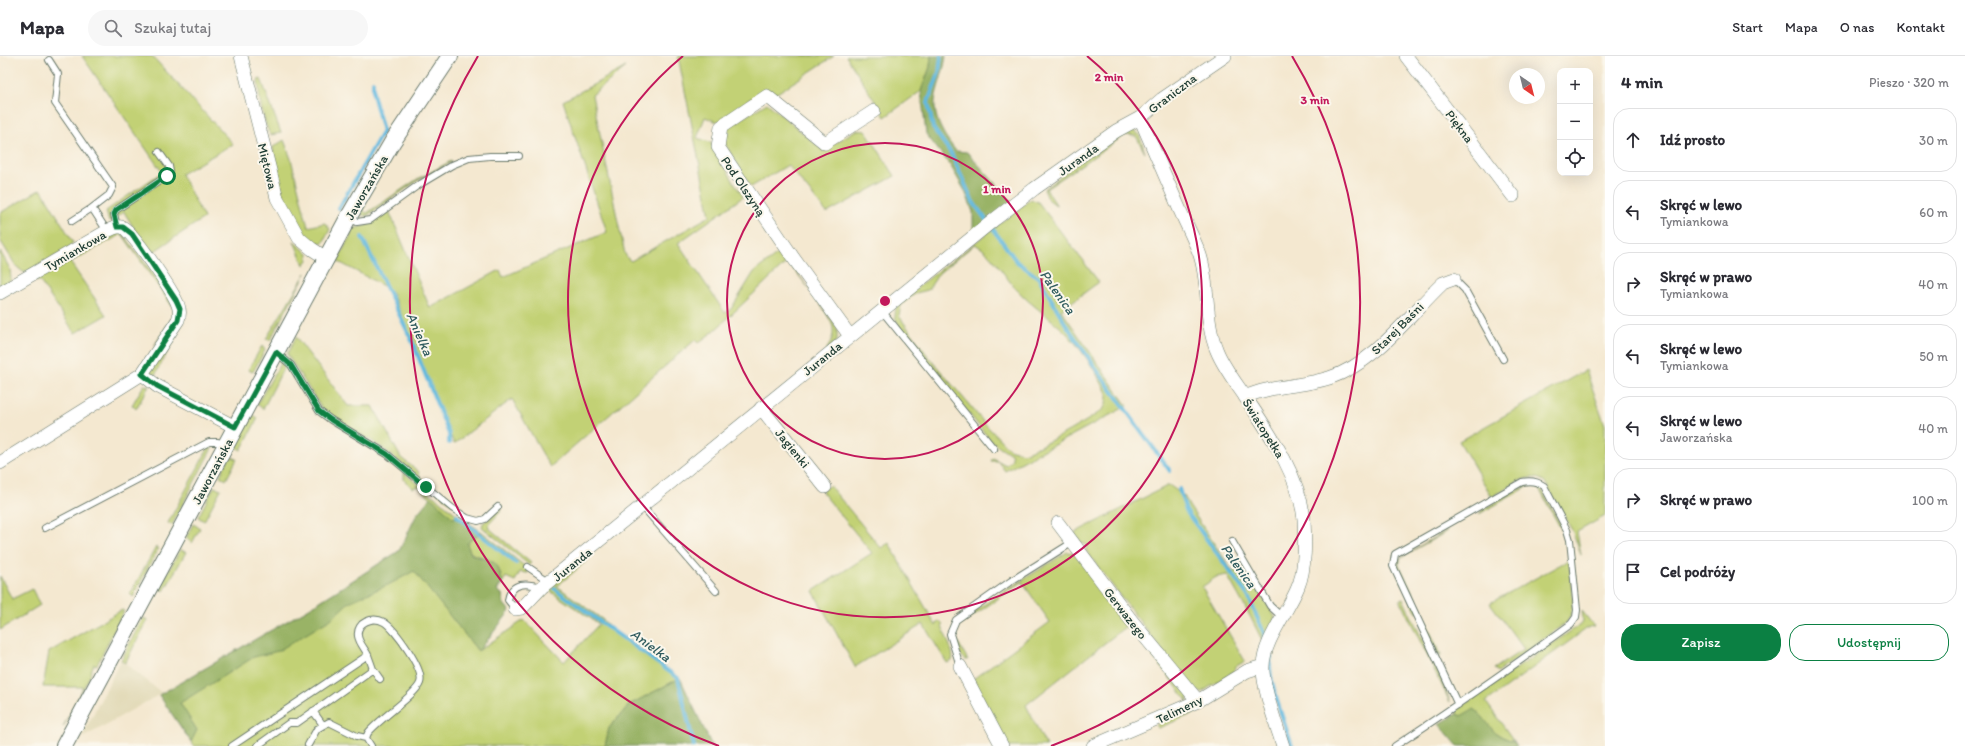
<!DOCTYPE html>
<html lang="pl">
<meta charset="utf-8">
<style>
body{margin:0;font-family:Itim,sans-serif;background:#f7f7f7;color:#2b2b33}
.controls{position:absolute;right:12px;top:12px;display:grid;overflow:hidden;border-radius:8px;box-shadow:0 4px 16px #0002}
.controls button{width:36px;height:36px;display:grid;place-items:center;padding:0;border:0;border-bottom:1px solid #e1e1e2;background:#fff;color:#2b2b33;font:20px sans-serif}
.compass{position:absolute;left:1509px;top:12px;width:36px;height:36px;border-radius:50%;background:#fff;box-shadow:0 4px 16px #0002;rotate:145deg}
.stop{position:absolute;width:12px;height:12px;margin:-9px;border:3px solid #0b8043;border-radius:50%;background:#fff}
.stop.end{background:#0b8043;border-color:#fff;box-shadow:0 1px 4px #0008}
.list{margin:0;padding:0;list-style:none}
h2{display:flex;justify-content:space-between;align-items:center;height:52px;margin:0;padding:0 16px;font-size:17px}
h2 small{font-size:13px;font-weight:400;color:#7c7c81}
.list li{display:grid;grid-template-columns:26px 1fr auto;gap:12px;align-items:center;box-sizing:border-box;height:64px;margin:0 8px 8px;padding:0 8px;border:1px solid #e1e1e2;border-radius:16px}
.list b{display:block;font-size:15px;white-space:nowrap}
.list p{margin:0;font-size:13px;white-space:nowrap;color:#7c7c81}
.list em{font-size:13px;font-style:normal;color:#7c7c81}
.actions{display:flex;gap:8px;padding:12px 16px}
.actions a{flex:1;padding:9px 0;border:1px solid #0b8043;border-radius:16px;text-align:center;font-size:14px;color:#0b8043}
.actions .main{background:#0b8043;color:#fff}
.icon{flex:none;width:22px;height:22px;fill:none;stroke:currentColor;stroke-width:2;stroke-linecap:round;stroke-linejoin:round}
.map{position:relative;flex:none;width:1605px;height:690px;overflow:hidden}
header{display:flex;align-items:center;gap:24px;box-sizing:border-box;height:56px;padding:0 20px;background:#fff;border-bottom:1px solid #e1e1e2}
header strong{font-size:19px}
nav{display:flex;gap:22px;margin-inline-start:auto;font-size:14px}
.search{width:280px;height:36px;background:#f7f7f7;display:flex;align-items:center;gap:10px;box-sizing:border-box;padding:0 14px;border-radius:22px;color:#7c7c81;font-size:15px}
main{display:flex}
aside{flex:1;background:#fff}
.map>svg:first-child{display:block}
.built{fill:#e3dbba}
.green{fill:#c2d174;stroke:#708754;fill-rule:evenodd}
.forest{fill:#99b366;stroke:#5c784d}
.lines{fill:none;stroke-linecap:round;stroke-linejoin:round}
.stream{stroke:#62b9df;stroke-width:4}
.service-casing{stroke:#6a796b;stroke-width:8}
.minor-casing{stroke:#6a796b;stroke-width:14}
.tertiary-casing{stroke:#6a796b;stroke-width:18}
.service{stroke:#fff;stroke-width:6}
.minor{stroke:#fff;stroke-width:13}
.tertiary{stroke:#fff;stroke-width:16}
.route{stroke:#0b8043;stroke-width:5}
.ring{fill:none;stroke:#c2185b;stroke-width:2}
.labels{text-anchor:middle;stroke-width:4;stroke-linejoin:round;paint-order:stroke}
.street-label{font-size:13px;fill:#1f3d34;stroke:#fbf7ec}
.water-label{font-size:14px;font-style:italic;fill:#305c5f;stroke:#fbf7ec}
.centre{fill:#c2185b;stroke:#fbf7ec;stroke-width:2}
.ring-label{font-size:12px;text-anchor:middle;font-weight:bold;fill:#c2185b;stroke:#fbf7ec;stroke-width:4;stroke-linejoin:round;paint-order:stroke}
</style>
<header>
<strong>Mapa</strong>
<div class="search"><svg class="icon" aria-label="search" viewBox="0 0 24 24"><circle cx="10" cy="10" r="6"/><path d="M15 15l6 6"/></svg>Szukaj tutaj</div>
<nav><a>Start</a><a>Mapa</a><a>O nas</a><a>Kontakt</a></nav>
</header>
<main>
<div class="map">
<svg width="1605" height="690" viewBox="0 0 1605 690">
<rect width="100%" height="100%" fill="#fbf7ec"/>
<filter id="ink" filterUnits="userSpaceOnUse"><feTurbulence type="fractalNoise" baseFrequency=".025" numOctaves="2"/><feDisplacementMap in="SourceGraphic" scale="8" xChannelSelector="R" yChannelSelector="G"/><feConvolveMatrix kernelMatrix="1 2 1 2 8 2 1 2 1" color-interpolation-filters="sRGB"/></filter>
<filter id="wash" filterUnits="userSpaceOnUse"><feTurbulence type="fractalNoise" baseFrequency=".012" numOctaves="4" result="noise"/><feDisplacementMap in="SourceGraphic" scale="16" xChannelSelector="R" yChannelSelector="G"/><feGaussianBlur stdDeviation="0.9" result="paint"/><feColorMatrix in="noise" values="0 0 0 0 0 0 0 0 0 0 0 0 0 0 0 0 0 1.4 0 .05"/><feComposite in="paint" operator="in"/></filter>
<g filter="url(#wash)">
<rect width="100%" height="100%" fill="#f4e8d0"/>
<!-- built -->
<path class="built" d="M121,604L162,637L84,681L82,680Z"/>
<!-- green -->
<path class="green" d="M82,0H152L233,88L181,118L204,162L150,198L124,156L109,166L106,155L162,116Z
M678,0H834L774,39L765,33L717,66L705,61L697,82L710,86L743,141L678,187L725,257L731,253L754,216L779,197L788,204L837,271V285L825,296C830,288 834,281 833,272C831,259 797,216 787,206L714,275L698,287L695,284L550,411L512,343L454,388L392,237L389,233L337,205L351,179L352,173L367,169L389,155L430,252L500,214L503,221L607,176L563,45L626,11L592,39L619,171L625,198L628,203L631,205L710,160Z
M846,0H931L930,11L921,35L885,61Z
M261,23L281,77L270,79C262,60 259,44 258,24Z
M767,47L822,93L827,92L856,74L866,75L895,120L827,157L788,109L751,131L722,83L725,73Z
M1131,74L1139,78L1145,97L1136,80L1125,79L1046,133L1057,150L1048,143L1044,133L1097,93Z
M284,84L291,103L308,171L325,167L330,173L323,187L310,185L292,163L275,119L273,91Z
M451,105L452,106L417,125L368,159L365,160L360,158L365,149L366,150L363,155L367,157L416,124Z
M41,133L73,186L68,193L27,216H23L16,210L0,184V157Z
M1031,143L1038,146L1099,226L1061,254L1127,350L1005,415L998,405H991L993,402L1006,409L1012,403L1011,398L991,385L900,272L895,261L896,248ZM975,188C995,199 1003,220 1018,235C1031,249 1047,259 1061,272C1079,288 1096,315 1107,337C1107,343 1107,350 1102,354C1091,364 1037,393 1023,397L1009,393L987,370L928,300L899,260L901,249L916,237L928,234L939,217Z
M122,176L170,241L175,259L154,290L173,260L174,256L172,250L122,178L70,206L106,259L75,277L39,224L36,226L35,223L105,182Z
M294,185L308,198V204L304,209Z
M0,195L10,213L11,224L0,232Z
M306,217L270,284L266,283Z
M173,278H177L154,321L156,325L151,318V315Z
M296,281L348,350H373L401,402L418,415L421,422L471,461L452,448L380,390L324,356L287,298Z
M262,290L265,294L253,316L248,314Z
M281,306L285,309L263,353L257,348Z
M1586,314L1605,369V460L1577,476L1581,499L1573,476L1545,426C1528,413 1507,433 1492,441L1459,385Z
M144,329L149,330L136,353L132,349Z
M253,359L258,362L241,394L235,390Z
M209,391L212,392L172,469L168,467Z
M230,400L237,403L226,424L220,420Z
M404,417L464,464L463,466L456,461L453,462L418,430L413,432L404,424Z
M1531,428L1538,430L1542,434L1562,471L1561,473L1538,431L1531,429L1479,458L1482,454L1512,436Z
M829,429L881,492L889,487L936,570L938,565L942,567C942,577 956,596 952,605L947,607L923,568L855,611L813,535L872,497L822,436Z
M1169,429L1184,440L1189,450L1233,516L1244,511L1275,561L1265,590L1250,560L1227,519L1216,521L1202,531L1245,605L1235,611L1234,615L1202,636H1198L1190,631L1086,495L1087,489L1080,486L1074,477Z
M214,431L221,433L204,465L198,461Z
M501,452L502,454L489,468L490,473L531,507L529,509L482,471L483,467Z
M193,468L200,472L192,487L186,482Z
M1447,474L1448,475L1401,501L1399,508L1421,554L1417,557L1397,515L1398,503Z
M482,476L527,512L528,517L520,516L515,525L506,521L502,527L501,518L486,501C476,500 469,499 467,488C471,482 478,481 482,476Z
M156,491L158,493L133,541L130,538Z
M180,494L186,496L164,535L159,532Z
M399,495L478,595L524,564L564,606L599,568L550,535L530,553L548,533L587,502L589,503L557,530L603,564L613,574L680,622L629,649L609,672L605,690H194L159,639L308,553Z
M1067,496L1075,497L1188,639V646L1129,568L1026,649L1046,690H1008L973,623L1050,566L1022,526L957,571L955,581L968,604H966C958,599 951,580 956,571C960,563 972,557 979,552C1008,532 1038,515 1067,496Z
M1567,505H1569C1571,524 1578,549 1567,566L1498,616L1494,613L1524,593L1490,547Z
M0,520L12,543L32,533L40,549L0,574Z
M1403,543L1442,624L1450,646L1400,544Z
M122,554L124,555L97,609L94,608L90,617L91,618L63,671L83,631H43L49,596Z
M1582,555L1594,570L1589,571L1486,646L1514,685C1496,681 1489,671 1478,656L1461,660L1457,658L1456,654L1581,568L1583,565Z
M143,562L148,564L125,607L121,604Z
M1424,562L1441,600L1438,599L1423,568Z
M1209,645L1212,647L1195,657L1158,672L1156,669Z"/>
<!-- forest -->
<path class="forest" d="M931,0H946C944,14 939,26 936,39C931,60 944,80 956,95L967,96L1012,146L973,176V156L965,135L950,109L926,78L921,35L930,11Z
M431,441L453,462L456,461L463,466L464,464L482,476C478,481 471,482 467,488L471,498C490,507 498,499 502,527L497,534L502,538L504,548L510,555L481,592L478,595L414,515L390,528L349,546L331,563L278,595L254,601L180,647L197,674L191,686L159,639L308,553L399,495L417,458Z
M680,622L712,690H605L609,672L629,649Z
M1473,653C1492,665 1486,678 1514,685L1517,690H1458L1439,668L1457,658L1461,660Z"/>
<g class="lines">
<!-- stream -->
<path class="stream" d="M941,0L939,17L928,46L933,72L951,97L973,146L1017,206L1039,222L1065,267L1097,314L1170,415
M339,152L383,75L373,38V26
M362,181L412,285L449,378V387
M1179,433L1186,455L1248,540L1266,582
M457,460L516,507
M555,533L678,622L694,690
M1271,601C1265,619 1286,670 1292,690"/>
</g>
</g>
<g filter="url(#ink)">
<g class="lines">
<defs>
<path id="service" d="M49,4L58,18L55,47L113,131L109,139L92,152L107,175
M348,162L357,166L370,164L417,130L452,109L469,102L490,100H519
M72,165L92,152
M117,171L114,158L116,154L167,120L170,116L169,110L159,96
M1454,223L1465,234L1503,303
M882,255L994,393
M277,297L291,309L319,355L331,364L387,398L452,452L467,462L478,465L485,463L498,451
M643,451L716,535
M45,472L209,386H218L225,391
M1232,485L1270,550L1282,561
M528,511L550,526
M515,553L508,544C511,525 527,527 542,531
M960,610L950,578L956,564L1011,525L1073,486
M373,613L380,623
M313,655L323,669
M308,689L317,673L329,666L357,680L366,682
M232,690L368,599C365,593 359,587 358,580C356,566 373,560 384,566C395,573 425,614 420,627C416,639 379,663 368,677L366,682L371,690
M257,690L289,667H297L373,613L368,599
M1395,690C1455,651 1513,610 1571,568L1576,561L1577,554L1570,484L1567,474L1544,430C1537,425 1531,424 1522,426L1395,498L1393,510L1458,649"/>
<path id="minor" d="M241,0L277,142L299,182L312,193L326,202
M1406,0L1513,140
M1140,62C1153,92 1166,122 1179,152C1186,168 1194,183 1200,199C1210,230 1204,265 1217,295C1224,312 1236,327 1246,342C1270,378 1299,419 1304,463C1305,483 1306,512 1298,531C1289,554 1263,585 1263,611C1262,630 1277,671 1283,690
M0,237L107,175C112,173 117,170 122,171C132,174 174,237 178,249C180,254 180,259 178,264L142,318L0,407
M850,280L792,200L718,91L721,71L767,40L825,87L874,55
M142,318L157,330L235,371
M1245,341C1271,329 1301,331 1329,322C1377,306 1407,261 1443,227L1454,223
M761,352L825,431
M1058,467L1131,564L1198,645
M515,553L522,552L542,531L995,163L1034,133L1116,75L1140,62L1162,43L1225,0
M960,610L1002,690
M1093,690L1198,645L1247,615L1263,610"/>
<path id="tertiary" d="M64,690L348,162L393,85L450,0"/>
</defs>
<!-- service casing -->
<use href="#service" class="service-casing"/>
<!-- minor casing -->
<use href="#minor" class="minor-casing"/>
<!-- tertiary casing -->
<use href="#tertiary" class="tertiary-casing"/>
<!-- service -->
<use href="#service" class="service"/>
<!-- minor -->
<use href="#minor" class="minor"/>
<!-- tertiary -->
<use href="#tertiary" class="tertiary"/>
</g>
</g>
<g class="lines" filter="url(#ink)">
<!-- route -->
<path class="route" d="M167,120L116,154L114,158L117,171H123L132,178L176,244L180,253L178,264L142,318L157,330L235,371L276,296L291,309L319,355L331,364L387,398L426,431"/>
</g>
<!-- distance rings -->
<g class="ring">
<circle cx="885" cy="245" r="158"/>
<path d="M1087 0A317 317 0 1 1 683 0"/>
<path d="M719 690A475 475 0 0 1 478 0M1292 0A475 475 0 0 1 1051 690"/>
</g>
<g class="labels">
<!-- street labels -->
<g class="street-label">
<text transform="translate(1172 37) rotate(-37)" y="5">Graniczna</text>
<text transform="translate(1460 70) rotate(53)" y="5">Piękna</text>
<text transform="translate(1078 103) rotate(-35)" y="5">Juranda</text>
<text transform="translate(268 110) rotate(76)" y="5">Miętowa</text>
<text transform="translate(744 130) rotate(56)" y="5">Pod Olszyną</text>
<text transform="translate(366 131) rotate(-60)" y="5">Jaworzańska</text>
<text transform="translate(75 194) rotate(-30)" y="5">Tymiankowa</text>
<text transform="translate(1397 272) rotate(-45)" y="5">Starej Baśni</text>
<text transform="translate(822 302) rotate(-39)" y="5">Juranda</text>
<text transform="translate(1264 372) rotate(58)" y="5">Światopełka</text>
<text transform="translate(793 392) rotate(51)" y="5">Jagienki</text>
<text transform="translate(212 415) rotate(-62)" y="5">Jaworzańska</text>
<text transform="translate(572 508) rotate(-39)" y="5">Juranda</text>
<text transform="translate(1126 557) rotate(52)" y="5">Gerwazego</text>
<text transform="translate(1179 653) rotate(-26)" y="5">Telimeny</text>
</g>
<!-- water labels -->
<g class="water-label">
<text transform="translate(1058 236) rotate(55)" y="5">Palenica</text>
<text transform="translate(420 278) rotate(66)" y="5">Anielka</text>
<text transform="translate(1239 510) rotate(55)" y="5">Palenica</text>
<text transform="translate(651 589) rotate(36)" y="5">Anielka</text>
</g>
</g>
<circle cx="885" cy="245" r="6" class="centre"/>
<g class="ring-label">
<text x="1109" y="25">2 min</text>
<text x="1315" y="48">3 min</text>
<text x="997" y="137">1 min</text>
</g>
</svg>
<div class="controls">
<button>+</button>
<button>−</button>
<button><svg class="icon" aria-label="locate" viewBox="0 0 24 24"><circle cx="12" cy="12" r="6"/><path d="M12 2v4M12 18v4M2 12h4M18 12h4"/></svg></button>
</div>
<svg class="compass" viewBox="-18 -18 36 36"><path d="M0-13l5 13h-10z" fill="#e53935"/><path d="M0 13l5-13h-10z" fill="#7c7c81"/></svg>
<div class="stop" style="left:167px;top:120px"></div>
<div class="stop end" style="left:426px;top:431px"></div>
</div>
<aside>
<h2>4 min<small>Pieszo · 320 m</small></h2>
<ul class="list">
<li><svg class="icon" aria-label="ahead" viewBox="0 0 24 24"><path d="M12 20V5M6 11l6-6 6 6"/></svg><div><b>Idź prosto</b></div><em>30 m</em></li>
<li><svg class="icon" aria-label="left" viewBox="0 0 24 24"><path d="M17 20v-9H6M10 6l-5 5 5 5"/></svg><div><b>Skręć w lewo</b><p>Tymiankowa</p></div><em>60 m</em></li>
<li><svg class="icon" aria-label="right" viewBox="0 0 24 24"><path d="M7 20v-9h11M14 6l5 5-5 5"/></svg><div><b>Skręć w prawo</b><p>Tymiankowa</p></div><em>40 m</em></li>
<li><svg class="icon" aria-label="left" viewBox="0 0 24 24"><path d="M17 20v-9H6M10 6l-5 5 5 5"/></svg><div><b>Skręć w lewo</b><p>Tymiankowa</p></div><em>50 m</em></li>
<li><svg class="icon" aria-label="left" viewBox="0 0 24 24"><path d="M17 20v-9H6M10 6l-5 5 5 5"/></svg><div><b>Skręć w lewo</b><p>Jaworzańska</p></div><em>40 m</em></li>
<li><svg class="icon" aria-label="right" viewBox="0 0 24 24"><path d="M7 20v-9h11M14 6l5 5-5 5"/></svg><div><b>Skręć w prawo</b></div><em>100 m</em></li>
<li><svg class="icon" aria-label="arrive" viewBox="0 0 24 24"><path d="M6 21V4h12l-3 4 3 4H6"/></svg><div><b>Cel podróży</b></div></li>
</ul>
<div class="actions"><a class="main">Zapisz</a><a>Udostępnij</a></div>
</aside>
</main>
